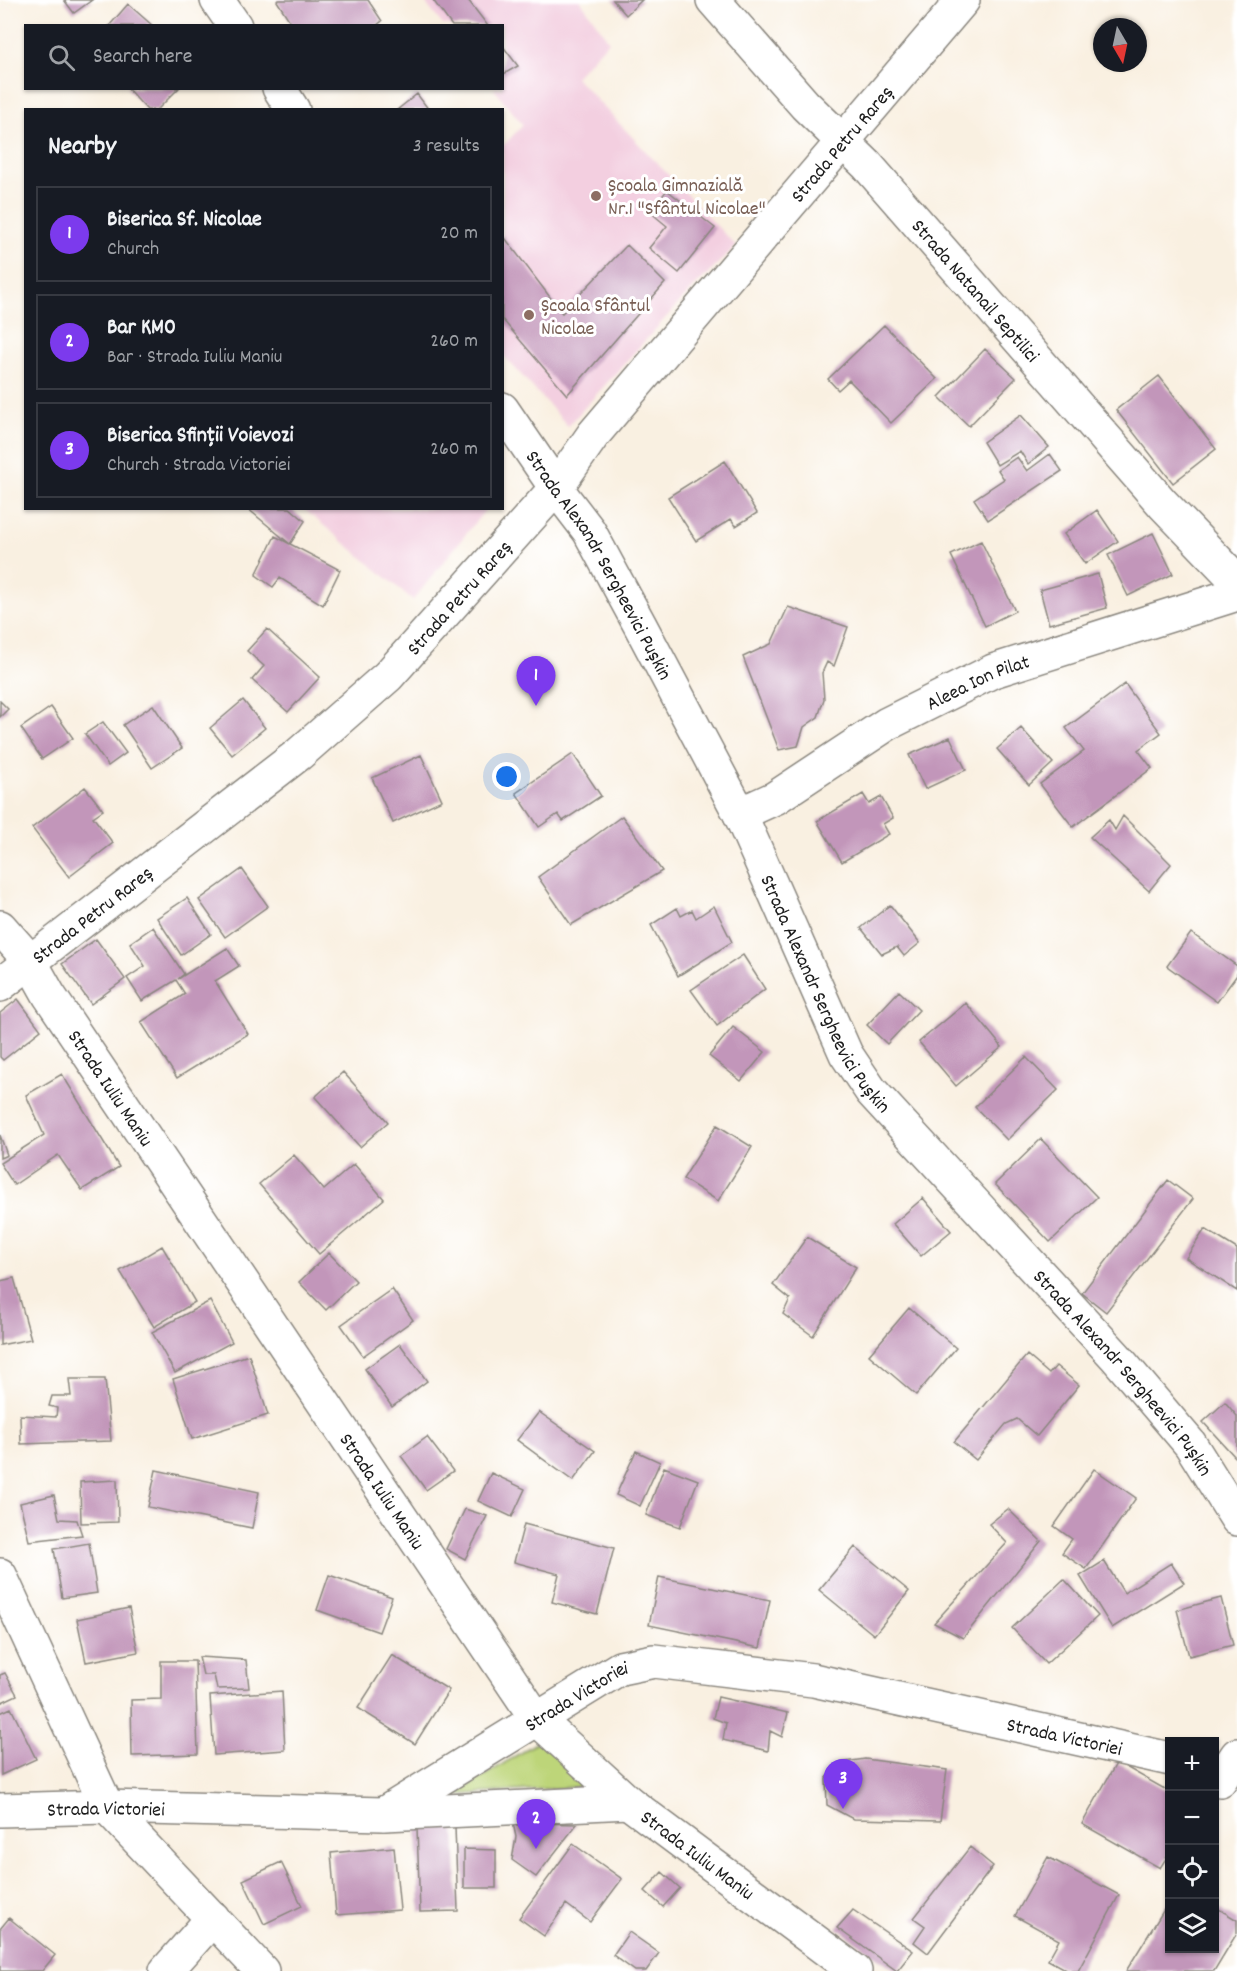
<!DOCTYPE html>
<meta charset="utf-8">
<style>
body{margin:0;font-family:Dekko,sans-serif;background:#20242c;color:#f1f3f6}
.controls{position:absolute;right:18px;bottom:18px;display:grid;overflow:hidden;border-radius:0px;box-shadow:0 2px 4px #0004}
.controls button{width:54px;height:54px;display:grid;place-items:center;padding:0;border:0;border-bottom:2px solid #363941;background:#171b24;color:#f1f3f6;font:30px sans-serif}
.compass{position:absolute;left:1093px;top:18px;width:54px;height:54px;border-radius:50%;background:#171b24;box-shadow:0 2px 4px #0004;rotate:171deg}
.you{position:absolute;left:507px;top:777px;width:21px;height:21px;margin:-15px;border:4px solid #fff;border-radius:50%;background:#1a73e8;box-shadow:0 0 0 9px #1a73e833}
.badge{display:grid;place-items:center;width:39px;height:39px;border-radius:50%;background:#7c3aed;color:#fff;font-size:20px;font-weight:700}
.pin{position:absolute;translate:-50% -50px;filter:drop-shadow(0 2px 3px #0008)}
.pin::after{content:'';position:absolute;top:32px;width:21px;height:18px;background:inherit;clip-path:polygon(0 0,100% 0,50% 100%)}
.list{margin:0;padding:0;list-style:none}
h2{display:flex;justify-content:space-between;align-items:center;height:78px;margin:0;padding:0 24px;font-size:26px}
h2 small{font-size:20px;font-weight:400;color:#9ea1a6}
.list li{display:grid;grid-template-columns:39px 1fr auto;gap:18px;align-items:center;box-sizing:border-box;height:96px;margin:0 12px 12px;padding:0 12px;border:2px solid #363941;border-radius:0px}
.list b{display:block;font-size:22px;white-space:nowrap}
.list p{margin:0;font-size:20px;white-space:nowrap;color:#9ea1a6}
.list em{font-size:20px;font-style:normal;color:#9ea1a6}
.icon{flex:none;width:33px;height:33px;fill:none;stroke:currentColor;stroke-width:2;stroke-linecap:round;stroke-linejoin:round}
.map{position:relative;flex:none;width:1237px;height:1971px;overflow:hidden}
.search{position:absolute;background:#171b24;box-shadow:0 2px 4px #0004;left:24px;top:24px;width:480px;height:66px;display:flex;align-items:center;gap:15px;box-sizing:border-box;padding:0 21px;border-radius:0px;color:#9ea1a6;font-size:22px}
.panel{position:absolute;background:#171b24;box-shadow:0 2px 4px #0004;left:24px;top:108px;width:480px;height:402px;border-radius:0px}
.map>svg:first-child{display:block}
.built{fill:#f3cfe0}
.green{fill:#bdd579;stroke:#6c784a;stroke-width:1.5}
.building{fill:#c296ba}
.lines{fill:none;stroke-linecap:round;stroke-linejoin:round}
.minor-casing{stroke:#8a867e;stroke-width:36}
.major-casing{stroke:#8a867e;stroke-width:36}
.minor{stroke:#fff;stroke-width:33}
.major{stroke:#fff;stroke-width:33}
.education-dot{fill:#8d6e63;stroke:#fff;stroke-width:2}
.labels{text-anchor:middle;stroke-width:6;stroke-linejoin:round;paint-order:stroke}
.street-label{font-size:20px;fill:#1c1c1c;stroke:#fff}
.education-label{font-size:20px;fill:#785e54;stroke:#fff;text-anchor:start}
</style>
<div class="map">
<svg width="1237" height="1971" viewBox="0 0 1237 1971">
<rect width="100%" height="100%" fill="#fff"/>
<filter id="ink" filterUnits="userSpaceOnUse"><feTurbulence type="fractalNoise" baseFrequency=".0167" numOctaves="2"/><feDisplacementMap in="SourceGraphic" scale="12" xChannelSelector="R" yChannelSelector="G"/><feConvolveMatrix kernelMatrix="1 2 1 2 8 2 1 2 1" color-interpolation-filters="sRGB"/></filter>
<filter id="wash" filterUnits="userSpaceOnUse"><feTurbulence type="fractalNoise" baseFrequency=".008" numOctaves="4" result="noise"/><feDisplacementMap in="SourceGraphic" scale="24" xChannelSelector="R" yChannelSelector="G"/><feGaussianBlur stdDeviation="1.35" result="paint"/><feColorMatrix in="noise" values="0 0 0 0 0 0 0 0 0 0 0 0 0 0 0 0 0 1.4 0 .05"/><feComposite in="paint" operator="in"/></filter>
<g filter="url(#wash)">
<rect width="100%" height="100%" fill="#f9f0e1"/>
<!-- built -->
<path class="built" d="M423,0H580L609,41L575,77L736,246L689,292L568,426L503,355V146L523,125L494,89L502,88V26L443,25Z
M304,509H486L413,600Z"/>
<!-- green -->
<path class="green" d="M539,1741L592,1786L454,1795Z"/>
<g id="blocks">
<!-- building -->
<path class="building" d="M64,0H92L74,13Z
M278,0H368L382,21L376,26H293L277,1Z
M433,0H468L488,26H452Z
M613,0H642L626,15Z
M128,4L153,26H109Z
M502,45L518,66L502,75Z
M127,88H179L157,110H147Z
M417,94L429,110H397Z
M667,190L715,228L679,273L649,248L667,226L650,212Z
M502,234L562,313L627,245L665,283L567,395L502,319Z
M884,325L937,379L891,423L849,380L838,390L828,379Z
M985,349L1016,378L969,426L939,397Z
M1159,376L1216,449L1173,483L1116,410Z
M1021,415L1049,447L1028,464L1020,451L997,465L983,442Z
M1050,454L1062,471L988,520L974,499L1004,479L998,470L1017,457L1027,471Z
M725,461L757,513L736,526L731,519L696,541L668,497Z
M247,508H290L305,521L290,544L340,570L323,605L280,578L273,587L256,575L275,536L290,544Z
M1097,510L1118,541L1085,564L1064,534Z
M1153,533L1173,574L1128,596L1108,555Z
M981,541L1015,611L985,626L951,555Z
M1098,574L1107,608L1049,624L1040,590Z
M788,607L848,627L834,666L827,662L822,673L824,699L818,717L804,727L798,746L779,750L743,657L771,644Z
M267,629L320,677L288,712L252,680L264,666L247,651Z
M1125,684L1161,733L1138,750L1152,768L1073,827L1040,784L1084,751L1066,728Z
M243,700L265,728L232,755L210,728Z
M0,701L8,709L0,717Z
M153,705L182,748L152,768L123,725Z
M51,707L73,738L42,759L21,728Z
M103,722L126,753L108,766L85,734Z
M1021,728L1053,763L1029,785L997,749Z
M950,737L966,770L925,789L909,755Z
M573,754L601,796L563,821L558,814L539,827L516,793Z
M421,755L442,800L393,823L372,778Z
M85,787L103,810L93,817L113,843L69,877L32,828Z
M863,794L869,804L881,797L893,818L883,824L889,834L842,862L817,821Z
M622,816L662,871L571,925L538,877Z
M1123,816L1171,864L1149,891L1090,837L1109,820L1115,830Z
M242,869L268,906L225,937L199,900Z
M187,898L211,934L181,955L157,918Z
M890,905L920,943L904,956L897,947L882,954L861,928Z
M714,906L732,942L678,976L651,925L677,908L681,916L692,910L696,918Z
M153,927L184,974L178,979L227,948L239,966L215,981L248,1034L177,1078L141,1022L185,994L176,980L142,1001L127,978L145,966L130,943Z
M1191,933L1237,966V975L1217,1002L1167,966Z
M96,939L125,979L91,1004L62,964Z
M743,955L765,989L717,1026L691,990Z
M899,991L919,1010L887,1044L867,1025Z
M18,999L41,1030L3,1060L0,1057V1013Z
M966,1003L1002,1047L956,1086L919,1042Z
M733,1027L765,1052L741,1081L709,1056Z
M1026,1057L1058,1090L1007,1140L975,1107Z
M343,1072L388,1122L360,1147L315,1097Z
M62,1074L119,1167L82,1190L58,1155L14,1185L0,1163L44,1135L26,1095Z
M717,1125L752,1147L718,1201L683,1179Z
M0,1135L7,1155L0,1158Z
M1041,1139L1097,1197L1050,1242L995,1184Z
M294,1155L324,1190L354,1164L384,1199L319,1254L259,1184Z
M1168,1180L1193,1199L1106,1312L1082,1293Z
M923,1198L951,1231L921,1256L893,1224Z
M1205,1229L1237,1249V1291L1186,1258Z
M807,1237L856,1267L813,1336L783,1314L790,1299L773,1285Z
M162,1246L195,1302L154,1327L120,1271Z
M329,1253L356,1281L326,1310L299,1282Z
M14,1278L31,1339L0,1345V1281Z
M392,1289L413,1320L363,1356L341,1325Z
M210,1301L232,1342L175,1373L152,1332Z
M909,1308L956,1348L916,1395L869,1355Z
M400,1344L427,1381L392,1407L365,1369Z
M249,1355L268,1415L192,1439L173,1379Z
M1027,1355L1049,1374L1056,1366L1079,1385L1037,1436L1017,1419L1006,1424L976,1460L954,1442Z
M69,1379H105L111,1441L21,1444L20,1415L56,1417L57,1408L49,1406L52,1396H71Z
M1225,1402L1237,1416V1459L1203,1422Z
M539,1412L595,1451L573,1481L517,1440Z
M427,1437L453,1471L426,1490L401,1456Z
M636,1451L660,1462L640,1506L616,1495Z
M664,1467L698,1480L680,1527L646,1515Z
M1094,1469L1136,1498L1086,1569L1062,1553L1072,1539L1054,1526Z
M156,1470L259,1492L252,1528L148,1507Z
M491,1473L525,1489L512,1517L478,1501Z
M117,1480L118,1522L81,1523L80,1482Z
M54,1495L59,1519L77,1520L82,1535L29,1541L20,1503Z
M465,1509L487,1516L465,1559L446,1549Z
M1008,1509L1041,1541L963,1638L934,1623L1007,1543L989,1524Z
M524,1524L614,1548L597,1614L552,1602L559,1574L514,1562Z
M89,1543L97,1593L62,1598L54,1549Z
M855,1547L909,1591L874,1635L819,1590Z
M1104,1561L1124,1593L1171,1563L1184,1583L1112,1628L1080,1576Z
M329,1575L392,1597L379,1632L317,1610Z
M659,1577L770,1600L760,1648L649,1625Z
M1064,1579L1098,1616L1046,1664L1012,1628Z
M1221,1598L1233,1645L1189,1656L1177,1610Z
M129,1608L138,1652L86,1662L77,1619Z
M392,1655L449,1690L415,1744L358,1708Z
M199,1657L246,1660L249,1688L217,1689L214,1675H203Z
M161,1661H195L198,1754L132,1756L131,1700L161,1699Z
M5,1673L17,1695L0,1703V1675Z
M282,1691L285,1750L214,1755L210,1696Z
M718,1697L788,1713L782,1737L770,1731L768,1751L723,1740L726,1723L713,1718Z
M11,1708L36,1759L1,1775L0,1713Z
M865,1759L947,1770L940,1821L853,1819L827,1805L826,1779L839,1763Z
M1117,1762L1170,1792V1852L1160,1868L1082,1824Z
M513,1823L577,1824L536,1877L512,1860L516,1837Z
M455,1827L458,1911L420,1912L417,1828Z
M573,1844L622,1879L590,1922L566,1904L544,1936L519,1918Z
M394,1847L400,1910L336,1915L331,1853Z
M970,1847L993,1866L928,1953L914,1942L925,1926L914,1918Z
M464,1849L496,1850V1888H464Z
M1048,1857L1119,1895L1078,1971H1068L1048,1960L1059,1940L1015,1916Z
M281,1862L302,1906L264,1924L243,1880Z
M662,1872L680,1888L663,1907L645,1891Z
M1170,1900V1948H1214V1906L1237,1920V1933L1214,1971H1126Z
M853,1910L913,1951L897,1971L837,1928Z
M9,1918L55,1955L42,1971H0V1929Z
M629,1932L659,1953L646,1971H635L613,1955Z"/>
</g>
</g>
<g filter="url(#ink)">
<use href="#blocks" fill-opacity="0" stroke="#8a867e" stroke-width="1.5"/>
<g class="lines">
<defs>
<g id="minor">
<path d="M217,0L235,26"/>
<path id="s1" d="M713,0L805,105L867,165L1163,504L1237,581"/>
<path d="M279,88L293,110"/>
<path id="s2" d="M502,409L556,488L589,531L641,627L740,814L846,1054L871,1091L1116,1357L1190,1444L1237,1519"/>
<path id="s3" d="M740,814L775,798L887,724L993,671L1237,594"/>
<path id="s4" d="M0,927L30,961L49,995L536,1718L628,1802L855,1971"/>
<path d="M0,1575L107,1807L262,1971"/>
<path d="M1220,1780L1237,1755"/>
<path id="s5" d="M0,1810L107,1807L383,1814L620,1668L654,1661L813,1680L1170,1759"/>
<path d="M385,1814L628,1802"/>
<path d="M166,1971L213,1918"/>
</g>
<g id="major">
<path id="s6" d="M0,985L299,754L388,676L556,488L593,435L963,0"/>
</g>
</defs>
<!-- minor casing -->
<use href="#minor" class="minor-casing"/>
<!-- major casing -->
<use href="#major" class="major-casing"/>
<!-- minor -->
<use href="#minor" class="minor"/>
<!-- major -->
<use href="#major" class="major"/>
</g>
</g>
<!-- markers -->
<g class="education-dot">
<circle cx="596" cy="196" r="6"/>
<circle cx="529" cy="315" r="6"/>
</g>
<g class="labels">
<!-- street labels -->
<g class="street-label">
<text dy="7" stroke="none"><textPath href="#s6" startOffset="1196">Strada Petru Rareș</textPath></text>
<text dy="7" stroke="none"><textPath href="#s1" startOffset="392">Strada Natanail Septilici</textPath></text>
<text dy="7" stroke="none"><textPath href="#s2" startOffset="184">Strada Alexandr Sergheevici Pușkin</textPath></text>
<text dy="7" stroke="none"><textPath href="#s6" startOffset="602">Strada Petru Rareș</textPath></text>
<text dy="7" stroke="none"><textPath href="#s3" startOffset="273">Aleea Ion Pilat</textPath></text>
<text dy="7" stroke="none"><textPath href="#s6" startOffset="116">Strada Petru Rareș</textPath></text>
<text dy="7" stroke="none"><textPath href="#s2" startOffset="670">Strada Alexandr Sergheevici Pușkin</textPath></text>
<text dy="7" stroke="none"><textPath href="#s4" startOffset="196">Strada Iuliu Maniu</textPath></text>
<text dy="7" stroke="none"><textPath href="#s2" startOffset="1156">Strada Alexandr Sergheevici Pușkin</textPath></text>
<text dy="7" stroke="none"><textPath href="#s4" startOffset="682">Strada Iuliu Maniu</textPath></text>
<text dy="7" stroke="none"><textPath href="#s5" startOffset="610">Strada Victoriei</textPath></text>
<text dy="7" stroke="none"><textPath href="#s5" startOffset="1114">Strada Victoriei</textPath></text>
<text dy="7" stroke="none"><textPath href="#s5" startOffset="106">Strada Victoriei</textPath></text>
<text dy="7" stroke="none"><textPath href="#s4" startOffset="1168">Strada Iuliu Maniu</textPath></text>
</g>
<!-- education labels -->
<g class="education-label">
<text x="608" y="191">Școala Gimnazială<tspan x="608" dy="23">Nr.1 "Sfântul Nicolae"</tspan></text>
<text x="541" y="311">Școala Sfântul<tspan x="541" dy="23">Nicolae</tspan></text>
</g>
</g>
</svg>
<div class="controls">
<button>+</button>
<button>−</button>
<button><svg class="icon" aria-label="locate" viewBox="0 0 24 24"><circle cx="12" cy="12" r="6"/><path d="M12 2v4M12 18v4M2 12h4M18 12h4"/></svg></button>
<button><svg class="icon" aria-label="layers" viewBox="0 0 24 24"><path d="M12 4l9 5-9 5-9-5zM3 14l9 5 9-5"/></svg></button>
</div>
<svg class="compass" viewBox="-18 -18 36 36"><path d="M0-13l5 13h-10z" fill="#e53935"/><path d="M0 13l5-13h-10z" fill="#9ea1a6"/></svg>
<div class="you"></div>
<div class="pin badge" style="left:536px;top:706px">1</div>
<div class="pin badge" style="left:536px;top:1849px">2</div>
<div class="pin badge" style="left:843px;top:1809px">3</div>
<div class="search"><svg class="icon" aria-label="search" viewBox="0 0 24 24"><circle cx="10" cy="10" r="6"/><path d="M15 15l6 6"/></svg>Search here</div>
<section class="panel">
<h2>Nearby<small>3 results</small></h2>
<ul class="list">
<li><span class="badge">1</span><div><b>Biserica Sf. Nicolae</b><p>Church</p></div><em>20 m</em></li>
<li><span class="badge">2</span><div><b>Bar KM0</b><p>Bar · Strada Iuliu Maniu</p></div><em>260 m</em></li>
<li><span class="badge">3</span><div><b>Biserica Sfinții Voievozi</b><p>Church · Strada Victoriei</p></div><em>260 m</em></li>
</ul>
</section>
</div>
